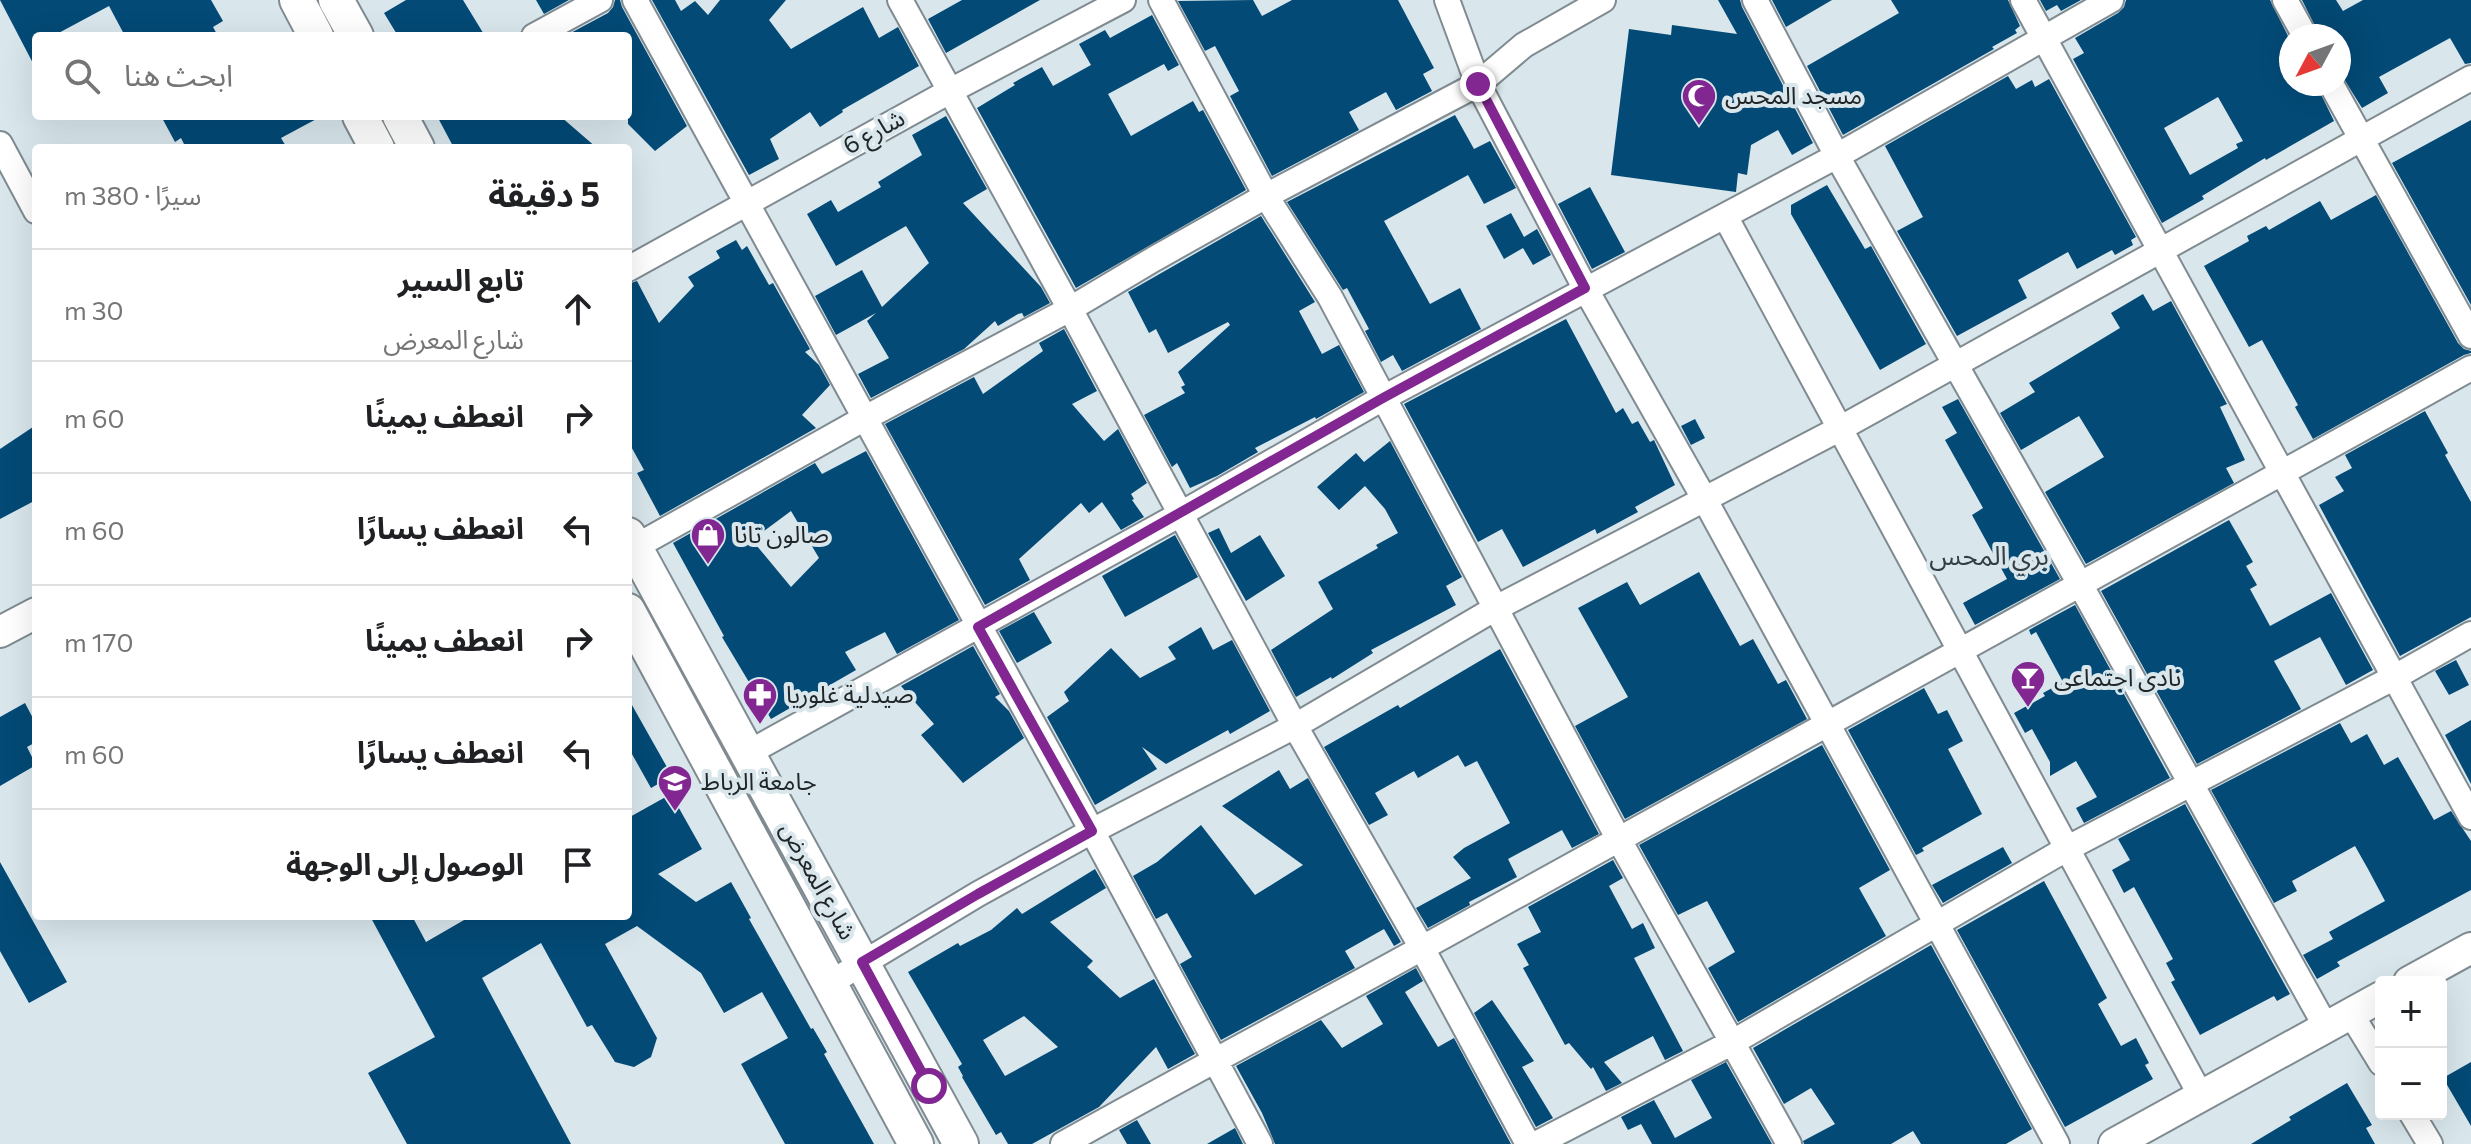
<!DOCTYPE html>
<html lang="ar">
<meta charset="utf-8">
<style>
body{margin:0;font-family:Commissioner,"Noto Sans Arabic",sans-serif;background:#f6f6f6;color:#202124;direction:rtl}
.controls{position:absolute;right:24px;bottom:24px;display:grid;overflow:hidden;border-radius:8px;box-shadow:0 8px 32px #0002}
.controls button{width:72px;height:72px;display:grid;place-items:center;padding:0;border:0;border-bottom:2px solid #e0e0e0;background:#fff;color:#202124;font:40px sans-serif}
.compass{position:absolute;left:2279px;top:24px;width:72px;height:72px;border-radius:50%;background:#fff;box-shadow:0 8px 32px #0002;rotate:229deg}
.stop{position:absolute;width:24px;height:24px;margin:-18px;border:6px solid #822692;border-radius:50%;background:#fff}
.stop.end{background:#822692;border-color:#fff;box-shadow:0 2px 8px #0008}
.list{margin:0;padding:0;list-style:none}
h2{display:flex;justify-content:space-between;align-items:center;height:104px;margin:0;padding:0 32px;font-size:34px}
h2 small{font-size:26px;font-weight:400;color:#757577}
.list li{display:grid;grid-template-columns:52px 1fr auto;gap:24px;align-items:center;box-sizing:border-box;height:112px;padding:0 32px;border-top:2px solid #e0e0e0}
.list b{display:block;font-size:30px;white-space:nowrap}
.list p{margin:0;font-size:26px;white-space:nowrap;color:#757577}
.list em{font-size:26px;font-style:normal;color:#757577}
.icon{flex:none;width:44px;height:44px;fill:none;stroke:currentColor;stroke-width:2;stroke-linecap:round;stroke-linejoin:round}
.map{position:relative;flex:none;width:2471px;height:1144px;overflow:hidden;direction:ltr}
.search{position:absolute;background:#fff;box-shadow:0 8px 32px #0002;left:32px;top:32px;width:600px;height:88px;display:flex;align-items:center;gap:20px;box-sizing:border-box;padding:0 28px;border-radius:8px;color:#757577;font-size:30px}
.panel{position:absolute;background:#fff;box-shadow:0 8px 32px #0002;left:32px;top:144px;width:600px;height:776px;border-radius:8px;direction:rtl}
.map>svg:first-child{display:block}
.building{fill:#034a76;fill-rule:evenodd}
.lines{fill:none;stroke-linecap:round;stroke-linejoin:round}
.minor-casing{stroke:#7f8b91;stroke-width:28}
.tertiary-casing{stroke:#7f8b91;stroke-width:34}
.secondary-casing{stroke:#7f8b91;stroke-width:38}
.minor{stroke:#fff;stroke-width:24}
.tertiary{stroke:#fff;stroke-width:30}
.secondary{stroke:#fff;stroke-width:34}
.route{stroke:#822692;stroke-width:10}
.labels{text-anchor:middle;stroke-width:8;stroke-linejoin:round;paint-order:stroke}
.poi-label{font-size:24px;fill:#202527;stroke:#d9e7ed;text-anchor:start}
.street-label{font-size:24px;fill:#202527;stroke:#d9e7ed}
.neighbourhood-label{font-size:26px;fill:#333f44;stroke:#d9e7ed}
</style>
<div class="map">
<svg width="2471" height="1144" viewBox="0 0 2471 1144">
<rect width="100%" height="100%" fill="#d9e7ed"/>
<!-- building -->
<path class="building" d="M0,0H211L223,21L213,27L218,36H125L109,6L53,36H36V69Z
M406,0H463L485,36H398L384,13Z
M536,0H569L544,14Z
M615,0H620L622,7L687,126L655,151L628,124V36H565L608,13L613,7Z
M652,0H675L681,11L695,1L708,15L720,0H786L769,20L791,49L863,7L879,38L898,27L919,66L842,110L843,112L820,127L810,112L770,139L779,159L749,175Z
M962,0H1040L946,53L928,19Z
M1253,0L1262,16L1292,0H1398L1434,68L1423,74L1432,91L1396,110L1386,92L1349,112L1359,130L1272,176L1230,96L1239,91L1215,46L1205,51L1178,1Z
M1718,0H1740L1742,7L1813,143L1792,155L1778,130L1751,145L1747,175L1738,173L1736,192L1611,175L1629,29L1671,35L1672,25L1737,34Z
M1772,0H1832L1786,27Z
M1891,0H2008L2020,26L2015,30L2017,33L1992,47L1994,49L1843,135L1807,66L1899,13Z
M2040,0H2081L2061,11L2057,5L2046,11Z
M2126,0H2270L2291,42V84H2316L2334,121L2266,160L2265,158L2202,196L2204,199L2162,223L2073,59L2084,53L2075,38L2118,13L2124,7ZM2218,97L2243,141L2236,144L2238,148L2190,175L2164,128Z
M2302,0H2336L2343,11L2363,0H2471V63L2465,64L2450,38L2379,77L2388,93L2362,108L2339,71V36H2320Z
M1152,15L1179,65L1168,71L1164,64L1108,94L1131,136L1193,101L1199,112L1203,110L1246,190L1076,288L977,108L1015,85L1013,83L1042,67L1053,86L1091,65L1079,44L1105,30L1110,38Z
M2008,76L2016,89L2032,80L2035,87L2049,79L2136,237L2131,240L2133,245L2115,255L2112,250L2077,269L2068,252L2018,280L2027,298L1957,336L1897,231L1923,217L1885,146Z
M1455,115L1474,149L1490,141L1516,188L1484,204L1468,175L1384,221L1430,304L1460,288L1481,329L1402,371L1393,355L1381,362L1365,331L1369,329L1347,288L1343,290L1287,202Z
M161,116H322L281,138L287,148H186L181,138L175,142Z
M437,116H560L597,148H454Z
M946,116L987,189L963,203L1041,287L1050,303L1024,317L1022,313L1018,314L998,326L995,321L964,349L871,398L858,374L889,358L867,321L876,313L836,335L815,296L862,270L882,307L929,263L906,226L836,266L807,214L831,200L838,212L881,187L878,182L922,155L912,135Z
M2471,120V305L2392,163Z
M1827,185L1865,249L1871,246L1926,344L1880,370L1791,214V205Z
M1590,187L1625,252L1592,269L1558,204Z
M2376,195L2458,343L2464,349L2471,351V353L2464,355L2313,439L2295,407L2298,405L2262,340L2249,347L2204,266L2249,241L2247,236L2266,226L2269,230L2320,201L2331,220Z
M1511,213L1524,237L1537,229L1551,255L1533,265L1523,248L1504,259L1486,226Z
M1261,216L1315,302L1299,311L1322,354L1339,345L1364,392L1316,419L1315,417L1255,448L1258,452L1217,476L1190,488L1177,463L1172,467L1144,415L1185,393L1181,387L1185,385L1178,372L1230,325L1228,322L1168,353L1156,329L1149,333L1128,292Z
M736,240L742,250L747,246L769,285L773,283L810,349L805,352L819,365L830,385L802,415L816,428L660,516L637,473L644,470L628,441V284L637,281L659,323L694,286L688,277L720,258L716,251Z
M2143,294L2153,311L2171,301L2227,404L2220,407L2245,460L2226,468L2234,483L2086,564L2045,492L2104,457L2079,416L2021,450L2000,413L2035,392L2029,383L2120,328L2111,313Z
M1566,319L1616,413L1623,408L1632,424L1638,421L1650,442L1654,440L1675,485L1635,507L1638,512L1597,534L1595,529L1523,567L1502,529L1478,542L1404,404Z
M1064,329L1097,391L1072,404L1104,441L1118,429L1147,483L1131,494L1134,499L1132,500L1144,517L1121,530L1102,502L1089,513L1081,503L1019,559L1030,580L985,605L885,424L974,377L983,394L1043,351L1039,343Z
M1958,399L2060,579L1975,625L1963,603L2007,579L1972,515L1983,508L1945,440L1957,433L1942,407Z
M2425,411L2448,453L2445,455L2471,502V617L2400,656L2319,505L2344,491L2335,477L2352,468L2345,455Z
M1695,419L1705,438L1691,445L1681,426Z
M36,425V500L0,519V449Z
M1390,441L1462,577L1446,586L1456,605L1371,650L1373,653L1332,679L1331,677L1296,697L1271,650L1333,609L1318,582L1378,548L1376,545L1398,533L1385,509L1365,486L1339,510L1317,487L1356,453L1364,462Z
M866,451L959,620L897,654L885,632L845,652L856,670L771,719L722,637L724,636L673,543L815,463L822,474ZM791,511L819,558L791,587L752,540Z
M2229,520L2253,562L2246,566L2257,585L2250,589L2270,626L2331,593L2373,670L2346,685L2320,637L2274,661L2301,709L2197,764L2101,591Z
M1219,528L1231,553L1260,535L1285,576L1246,601L1208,533Z
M1175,535L1198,577L1125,617L1102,576Z
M1699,572L1740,646L1753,639L1778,684L1786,680L1807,719L1625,819L1575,726L1628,697L1578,608L1627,582L1640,605Z
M2075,605L2170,778L2084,823L2076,808L2097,797L2076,761L2050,776V762L2032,729L2025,733L2014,713L2045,696L2043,693L2063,682L2036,632L2031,635L2029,630Z
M1034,612L1052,643L1017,663L999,631Z
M1201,627L1213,650L1232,640L1270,711L1230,734L1228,730L1166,764L1142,747L1157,769L1095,805L1047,717L1069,701L1064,692L1111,648L1140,678L1176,659L1168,647Z
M973,646L1000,694L995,697L1009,711L1024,738L963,783L921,735L934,724L901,686Z
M1500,649L1599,834L1572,848L1562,830L1508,859L1517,877L1469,902L1470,905L1428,928L1416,908L1471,878L1453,857L1464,848L1510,823L1477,761L1465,767L1458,755L1418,778L1414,771L1375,793L1388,815L1369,825L1324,747L1398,705L1400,708Z
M2456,660L2469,685L2449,695L2435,671Z
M1924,688L1938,714L1947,710L1963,741L1948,749L1982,814L1922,848L1924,851L1916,855L1848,730Z
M628,698L672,776L651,788L628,747Z
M25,703L36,724V742L27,747L36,765L0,786V717Z
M2471,720V784L2445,735Z
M2340,723L2351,743L2367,734L2384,765L2398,757L2434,820L2451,811L2471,841V890L2337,962L2340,966L2317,979L2303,955L2333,939L2329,932L2385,901L2368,869L2355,846L2292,881L2297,891L2274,903L2211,790Z
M1822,745L1890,870L1859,888L1886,936L1738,1022L1708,968L1735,952L1707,901L1678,915L1639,845Z
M1279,770L1290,789L1308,778L1401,942L1394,946L1384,929L1345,951L1355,968L1221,1040L1180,964L1192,957L1167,913L1156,919L1133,876L1157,862L1201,825L1255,895L1303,865L1222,806Z
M671,794L702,849L658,874L696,902L731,882L751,918L749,919L811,1029L813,1028L827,1052L824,1054L874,1144H785L741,1064L788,1038L762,992L724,1013L701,973L637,926L605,944L657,1038L651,1057L634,1067L615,1062L592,1025L587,1027L541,943L482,978L571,1144H407L368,1073L435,1037L370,916H412L426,942L471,916H628V818Z
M2185,804L2290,994L2277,1001L2274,996L2200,1035L2171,982L2175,980L2166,963L2173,959L2134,887L2124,893L2112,870L2130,860L2118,839Z
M2003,847L2012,863L1943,903L1932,885Z
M1613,860L1623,878L1609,886L1632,929L1643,923L1655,948L1634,958L1683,1051L1665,1060L1653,1036L1604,1062L1622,1083L1606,1091L1593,1067L1591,1069L1569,1043L1565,1045L1523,968L1529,965L1517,944L1541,932L1528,907Z
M0,862L67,982L29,1003L0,951Z
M1095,869L1106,888L1050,922L1093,961L1087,967L1120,998L1154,979L1195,1054L1168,1069L1156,1047L1099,1107L1032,1144H1008L1001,1132L996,1135L962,1077L963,1076L958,1067L962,1064L908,972L958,943L960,946L991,930L1017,908L1022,914ZM1024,1016L1058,1047L1005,1076L983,1040Z
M2044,881L2107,998L2098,1004L2121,1046L2136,1038L2149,1063L2145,1065L2153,1079L2065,1127L1957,930Z
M1931,945L2032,1129L2006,1144H1921L1913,1131L1891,1144H1804L1803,1141L1835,1124L1811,1088L1784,1104L1753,1048Z
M1416,968L1423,981L1405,992L1438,1047L1454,1038L1511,1144H1275L1262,1113L1236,1066L1321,1020L1342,1048L1383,1024L1366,996Z
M1492,1000L1534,1061L1522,1067L1553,1118L1536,1127L1474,1013Z
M1726,1062L1772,1144H1652L1641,1124L1628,1130L1621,1117L1654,1100L1675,1138L1712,1118L1691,1080Z
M2471,1062V1126L2443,1078Z
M2347,1083L2372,1125L2366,1128L2375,1144H2251L2291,1120L2289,1117Z
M1137,1120L1151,1144H1127L1119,1130Z
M1235,1128L1243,1144H1207Z"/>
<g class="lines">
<defs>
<path id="minor" d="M635,0L1092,831L1260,1144
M900,0L1070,309L1295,726L1422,948L1528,1144
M1161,0L1266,196L1330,297L1618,838L1789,1144
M1447,0L1478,84L1585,288L1705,500L2057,1144
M1755,0L1837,156L2080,584L2326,1027
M2023,0L2471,817
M2285,0L2305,36
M534,36L600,0
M2331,84L2471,336
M0,144L36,211
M1725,216L2201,1096
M628,269L950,91L1123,0
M635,547L865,418L1070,309L1154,259L1266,196L1478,84L1524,45L1603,0
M748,753L1179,515L1383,398L1837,156L2111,0
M830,983L978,894L1092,831L1295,726L1496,608L1841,428L2471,78
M2351,1014L2381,1063
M2412,1114L2430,1144
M1063,1144C1183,1077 1304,1013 1424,947C1774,754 2123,562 2471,368
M1536,1144L1733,1042L2068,848L2395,677L2471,634"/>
<path id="tertiary" d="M0,632L36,613
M2409,982L2471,948
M2114,1144L2381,997"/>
<path id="secondary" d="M297,0L316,36
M336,0L356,36
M360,116L377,148
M400,116L417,148
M628,535L961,1144
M628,611L916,1144"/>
</defs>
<!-- minor casing -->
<use href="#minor" class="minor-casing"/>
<!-- tertiary casing -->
<use href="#tertiary" class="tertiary-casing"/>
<!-- secondary casing -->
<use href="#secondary" class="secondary-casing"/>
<!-- minor -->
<use href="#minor" class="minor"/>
<!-- tertiary -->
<use href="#tertiary" class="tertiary"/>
<!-- secondary -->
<use href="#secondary" class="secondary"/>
</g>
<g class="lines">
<!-- route -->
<path class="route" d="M929,1086L862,962L978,894L1092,831L978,627L1383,398L1585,288L1478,84"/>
</g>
<!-- icons -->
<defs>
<symbol id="mosque-pin" viewBox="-11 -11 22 30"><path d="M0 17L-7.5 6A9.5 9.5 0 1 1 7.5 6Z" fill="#822692" stroke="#d9e7ed"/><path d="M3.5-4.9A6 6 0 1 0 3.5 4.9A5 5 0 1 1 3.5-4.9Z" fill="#fff"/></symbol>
<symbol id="shop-pin" viewBox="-11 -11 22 30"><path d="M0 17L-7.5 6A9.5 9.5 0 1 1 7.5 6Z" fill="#822692" stroke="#d9e7ed"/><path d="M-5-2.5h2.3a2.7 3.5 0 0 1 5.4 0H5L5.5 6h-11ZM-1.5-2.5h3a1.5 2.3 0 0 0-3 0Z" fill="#fff"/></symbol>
<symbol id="bar-pin" viewBox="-11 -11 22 30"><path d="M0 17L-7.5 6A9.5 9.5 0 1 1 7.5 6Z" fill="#822692" stroke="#d9e7ed"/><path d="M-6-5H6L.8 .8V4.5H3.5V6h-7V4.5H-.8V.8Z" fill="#fff"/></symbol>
<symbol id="pharmacy-pin" viewBox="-11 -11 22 30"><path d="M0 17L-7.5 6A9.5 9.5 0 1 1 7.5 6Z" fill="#822692" stroke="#d9e7ed"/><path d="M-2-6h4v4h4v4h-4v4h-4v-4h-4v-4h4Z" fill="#fff"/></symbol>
<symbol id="university-pin" viewBox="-11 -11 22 30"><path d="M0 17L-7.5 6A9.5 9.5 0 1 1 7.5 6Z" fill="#822692" stroke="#d9e7ed"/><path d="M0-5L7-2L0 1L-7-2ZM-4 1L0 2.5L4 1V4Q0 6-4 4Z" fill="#fff"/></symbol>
</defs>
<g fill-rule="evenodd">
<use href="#mosque-pin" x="1679" y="76" width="40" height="54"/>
<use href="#shop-pin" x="688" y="515" width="40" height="54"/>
<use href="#bar-pin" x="2008" y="658" width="40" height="54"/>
<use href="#pharmacy-pin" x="740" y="675" width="40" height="54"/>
<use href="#university-pin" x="655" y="762" width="40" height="54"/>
</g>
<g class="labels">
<!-- poi labels -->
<g class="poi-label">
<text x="1725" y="104">مسجد المحس</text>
<text x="734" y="543">صالون تانا</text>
<text x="2054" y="686">نادى اجتماعى</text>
<text x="786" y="703">صيدلية غلوريا</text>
<text x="701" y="790">جامعة الرباط</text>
</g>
<!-- street labels -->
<g class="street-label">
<text transform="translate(874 132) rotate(-29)" y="8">شارع 6</text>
<text transform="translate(818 881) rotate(61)" y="8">شارع المعرض</text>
</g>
<!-- neighbourhood labels -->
<g class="neighbourhood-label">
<text x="1989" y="565">بري المحس</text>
</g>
</g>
</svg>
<div class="controls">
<button>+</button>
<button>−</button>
</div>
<svg class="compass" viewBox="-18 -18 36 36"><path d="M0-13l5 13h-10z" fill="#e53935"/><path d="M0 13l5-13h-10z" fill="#757577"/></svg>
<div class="stop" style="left:929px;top:1086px"></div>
<div class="stop end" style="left:1478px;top:84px"></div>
<div class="search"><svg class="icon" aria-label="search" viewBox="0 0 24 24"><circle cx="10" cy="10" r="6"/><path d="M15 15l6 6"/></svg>ابحث هنا</div>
<section class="panel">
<h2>5 دقيقة<small>سيرًا · 380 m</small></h2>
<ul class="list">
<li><svg class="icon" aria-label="ahead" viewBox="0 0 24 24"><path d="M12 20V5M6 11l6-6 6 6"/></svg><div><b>تابع السير</b><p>شارع المعرض</p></div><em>30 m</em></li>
<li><svg class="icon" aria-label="right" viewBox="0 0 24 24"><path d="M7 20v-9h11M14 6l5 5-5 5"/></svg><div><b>انعطف يمينًا</b></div><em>60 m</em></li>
<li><svg class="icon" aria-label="left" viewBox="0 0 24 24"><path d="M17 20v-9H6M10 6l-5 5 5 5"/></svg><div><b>انعطف يسارًا</b></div><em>60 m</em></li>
<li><svg class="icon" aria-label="right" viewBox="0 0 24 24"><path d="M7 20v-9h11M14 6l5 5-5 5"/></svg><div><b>انعطف يمينًا</b></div><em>170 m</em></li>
<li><svg class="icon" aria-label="left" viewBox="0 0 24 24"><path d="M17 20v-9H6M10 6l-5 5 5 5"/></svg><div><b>انعطف يسارًا</b></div><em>60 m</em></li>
<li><svg class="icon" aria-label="arrive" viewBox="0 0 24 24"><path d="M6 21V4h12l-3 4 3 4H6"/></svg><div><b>الوصول إلى الوجهة</b></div></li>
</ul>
</section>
</div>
